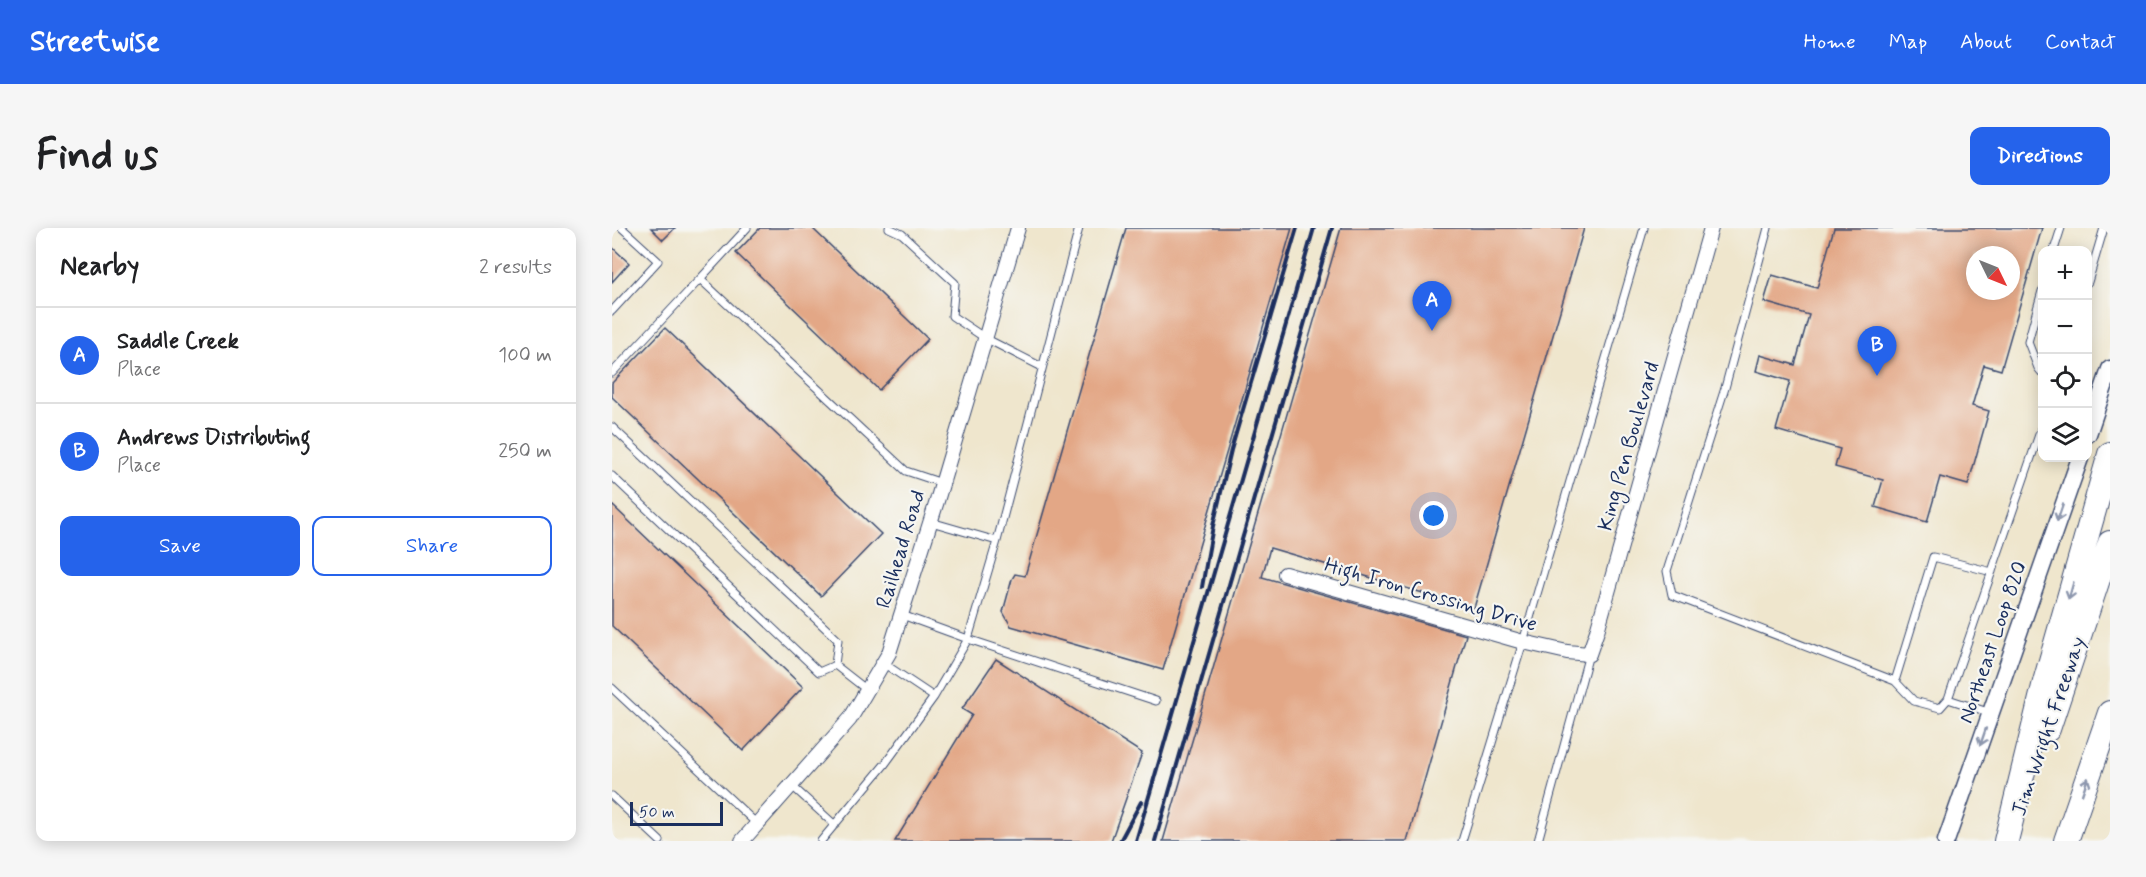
<!DOCTYPE html>
<meta charset="utf-8">
<style>
body{margin:0;font-family:Mynerve,sans-serif;background:#f6f6f6;color:#202124}
.controls{position:absolute;right:18px;top:18px;display:grid;overflow:hidden;border-radius:12px;box-shadow:0 3px 15px #0003}
.controls button{width:54px;height:54px;display:grid;place-items:center;padding:0;border:0;border-bottom:2px solid #e0e0e0;background:#fff;color:#202124;font:30px sans-serif}
.compass{position:absolute;left:1354px;top:18px;width:54px;height:54px;border-radius:50%;background:#fff;box-shadow:0 3px 15px #0003;rotate:133deg}
.scale{position:absolute;left:18px;bottom:15px;width:93px;box-sizing:border-box;padding-left:6px;border:3px solid #1b2f5e;border-top:0;font-size:16px;line-height:21px;white-space:nowrap;color:#1b2f5e;-webkit-text-stroke:4px #f6f6f2;paint-order:stroke}
.you{position:absolute;left:822px;top:288px;width:21px;height:21px;margin:-15px;border:4px solid #fff;border-radius:50%;background:#1a73e8;box-shadow:0 0 0 9px #1a73e833}
.badge{display:grid;place-items:center;width:39px;height:39px;border-radius:50%;background:#2563eb;color:#fff;font-size:20px;font-weight:700}
.pin{position:absolute;translate:-50% -50px;filter:drop-shadow(0 2px 3px #0008)}
.pin::after{content:'';position:absolute;top:32px;width:21px;height:18px;background:inherit;clip-path:polygon(0 0,100% 0,50% 100%)}
.list{margin:0;padding:0;list-style:none}
h2{display:flex;justify-content:space-between;align-items:center;height:78px;margin:0;padding:0 24px;font-size:26px}
h2 small{font-size:20px;font-weight:400;color:#757577}
.list li{display:grid;grid-template-columns:39px 1fr auto;gap:18px;align-items:center;box-sizing:border-box;height:96px;padding:0 24px;border-top:2px solid #e0e0e0}
.list b{display:block;font-size:22px;white-space:nowrap}
.list p{margin:0;font-size:20px;white-space:nowrap;color:#757577}
.list em{font-size:20px;font-style:normal;color:#757577}
.actions{display:flex;gap:12px;padding:18px 24px}
.actions a{flex:1;padding:14px 0;border:2px solid #2563eb;border-radius:12px;text-align:center;font-size:21px;color:#2563eb}
.actions .main{background:#2563eb;color:#fff}
.icon{flex:none;width:33px;height:33px;fill:none;stroke:currentColor;stroke-width:2;stroke-linecap:round;stroke-linejoin:round}
.map{position:relative;flex:none;width:1498px;height:613px;overflow:hidden;border-radius:12px}
header{display:flex;align-items:center;gap:36px;box-sizing:border-box;height:84px;padding:0 30px;background:#2563eb;color:#fff}
header strong{font-size:28px}
nav{display:flex;gap:33px;margin-inline-start:auto;font-size:21px}
.intro{display:flex;align-items:center;justify-content:space-between;box-sizing:border-box;height:144px;padding:0 36px}
h1{margin:0;font-size:42px}
.button{padding:15px 27px;border-radius:12px;background:#2563eb;color:#fff;font-size:21px;font-weight:700}
main{display:flex;gap:36px;padding:0 36px}
aside{flex:1;background:#fff;border-radius:12px;box-shadow:0 3px 15px #0003}
.map>svg:first-child{display:block}
.building{fill:#e3a786;fill-rule:evenodd}
.lines{fill:none;stroke-linecap:round;stroke-linejoin:round}
.service-casing{stroke:#3b4a6f;stroke-width:9}
.minor-casing{stroke:#3b4a6f;stroke-width:16}
.tertiary-casing{stroke:#3b4a6f;stroke-width:19}
.motorway-casing{stroke:#3b4a6f;stroke-width:26}
.service{stroke:#fff;stroke-width:7}
.minor{stroke:#fff;stroke-width:14}
.tertiary{stroke:#fff;stroke-width:16}
.motorway{stroke:#fff;stroke-width:24}
.rail{stroke:#1b2f5e;stroke-width:4}
.oneway{stroke:#8d97ae}
.labels{text-anchor:middle;stroke-width:4.5;stroke-linejoin:round;paint-order:stroke}
.street-label{font-size:21px;fill:#1b2f5e;stroke:#f6f6f2}
</style>
<header>
<strong>Streetwise</strong>
<nav><a>Home</a><a>Map</a><a>About</a><a>Contact</a></nav>
</header>
<div class="intro"><h1>Find us</h1><a class="button">Directions</a></div>
<main>
<aside>
<h2>Nearby<small>2 results</small></h2>
<ul class="list">
<li><span class="badge">A</span><div><b>Saddle Creek</b><p>Place</p></div><em>100 m</em></li>
<li><span class="badge">B</span><div><b>Andrews Distributing</b><p>Place</p></div><em>250 m</em></li>
</ul>
<div class="actions"><a class="main">Save</a><a>Share</a></div>
</aside>
<div class="map">
<svg width="1498" height="613" viewBox="0 0 1498 613">
<rect width="100%" height="100%" fill="#f6f6f2"/>
<filter id="ink" filterUnits="userSpaceOnUse"><feTurbulence type="fractalNoise" baseFrequency=".0167" numOctaves="2"/><feDisplacementMap in="SourceGraphic" scale="12" xChannelSelector="R" yChannelSelector="G"/><feConvolveMatrix kernelMatrix="1 2 1 2 8 2 1 2 1" color-interpolation-filters="sRGB"/></filter>
<filter id="wash" filterUnits="userSpaceOnUse"><feTurbulence type="fractalNoise" baseFrequency=".008" numOctaves="4" result="noise"/><feDisplacementMap in="SourceGraphic" scale="24" xChannelSelector="R" yChannelSelector="G"/><feGaussianBlur stdDeviation="1.35" result="paint"/><feColorMatrix in="noise" values="0 0 0 0 0 0 0 0 0 0 0 0 0 0 0 0 0 1.4 0 .05"/><feComposite in="paint" operator="in"/></filter>
<g filter="url(#wash)">
<rect width="100%" height="100%" fill="#efe6cd"/>
<g id="blocks">
<!-- building -->
<path class="building" d="M39,0H63L51,12Z
M148,0H200L316,111L267,162L124,25Z
M514,0H680L551,442L399,398L391,384L400,351L403,346L413,348Z
M729,0H972L862,380L658,320L650,349L854,407L795,613H551Z
M1222,0H1430L1389,142L1372,137L1360,178L1377,183L1356,257L1328,249L1315,294L1263,279L1271,252L1223,239L1228,221L1164,202L1178,153L1144,143L1148,127L1183,137L1197,87L1152,74L1160,47L1205,60ZM1363,27H1399V63H1363Z
M0,19L17,35L0,54Z
M53,100L269,306L209,368L0,169V155Z
M0,277L191,459L131,523L0,398Z
M384,431L530,525L499,613H283L360,487L350,481Z"/>
</g>
</g>
<g filter="url(#ink)">
<use href="#blocks" fill-opacity="0" stroke="#3b4a6f" stroke-width="1.5"/>
<g class="lines">
<defs>
<path id="service" d="M135,0L88,51L294,243L330,255
M277,0L290,6L343,55L340,88L373,110L430,139
M1156,0L1113,160L1055,343L1060,367L1283,453L1321,329L1380,344
M1442,22L1449,0
M1476,54L1492,0
M1430,63L1416,114L1426,140L1430,145
M0,83L46,33L10,0
M0,145L88,51
M0,199L226,412L223,437L255,462
M0,248L207,444L223,437
M319,294L385,313
M290,387L356,411L385,313L467,0
M271,435L322,469
M1283,453L1302,473L1328,480L1336,471
M0,460L145,596
M1379,485L1336,471L1430,198
M179,557L223,597
M0,568L48,613
M209,613L273,536L322,469L356,411L544,473
M850,613L911,414L1032,0
M926,613L977,426"/>
<path id="minor" d="M673,346L911,414L955,424L977,426L985,403L1099,0
M130,613L238,491L277,425L325,273L406,0"/>
<path id="tertiary" d="M1476,206L1498,141
M1334,613L1468,230"/>
<path id="motorway" d="M1436,501L1498,315
M1394,613L1433,454L1498,226
M1454,613L1498,485"/>
</defs>
<!-- service casing -->
<use href="#service" class="service-casing"/>
<!-- minor casing -->
<use href="#minor" class="minor-casing"/>
<!-- tertiary casing -->
<use href="#tertiary" class="tertiary-casing"/>
<!-- motorway casing -->
<use href="#motorway" class="motorway-casing"/>
<!-- service -->
<use href="#service" class="service"/>
<!-- minor -->
<use href="#minor" class="minor"/>
<!-- tertiary -->
<use href="#tertiary" class="tertiary"/>
<!-- motorway -->
<use href="#motorway" class="motorway"/>
<!-- rail -->
<path class="rail" d="M590,359L601,298L619,222L685,0
M508,613L529,574
M524,613L702,0
M543,613L720,0"/>
</g>
<!-- one-way arrows -->
<defs><path id="oneway-shaft" d="M-6 0H5M1.5-3L5.5 0L1.5 3" fill="none" stroke-width="1.6" stroke-linecap="round" stroke-linejoin="round" transform="scale(1.5)"/></defs>
<g class="oneway">
<use href="#oneway-shaft" transform="translate(1448 285) rotate(109)"/>
<use href="#oneway-shaft" transform="translate(1459 363) rotate(106)"/>
<use href="#oneway-shaft" transform="translate(1371 509) rotate(109)"/>
<use href="#oneway-shaft" transform="translate(1473 558) rotate(-71)"/>
</g>
</g>
<g class="labels">
<!-- street labels -->
<g class="street-label">
<text transform="translate(1016 218) rotate(-74)" y="7">King Pen Boulevard</text>
<text transform="translate(288 321) rotate(-73)" y="7">Railhead Road</text>
<text transform="translate(819 366) rotate(16)" y="7">High Iron Crossing Drive</text>
<text transform="translate(1380 414) rotate(-71)" y="7">Northeast Loop 820</text>
<text transform="translate(1436 498) rotate(-71)" y="7">Jim Wright Freeway</text>
</g>
</g>
</svg>
<div class="controls">
<button>+</button>
<button>−</button>
<button><svg class="icon" aria-label="locate" viewBox="0 0 24 24"><circle cx="12" cy="12" r="6"/><path d="M12 2v4M12 18v4M2 12h4M18 12h4"/></svg></button>
<button><svg class="icon" aria-label="layers" viewBox="0 0 24 24"><path d="M12 4l9 5-9 5-9-5zM3 14l9 5 9-5"/></svg></button>
</div>
<svg class="compass" viewBox="-18 -18 36 36"><path d="M0-13l5 13h-10z" fill="#e53935"/><path d="M0 13l5-13h-10z" fill="#757577"/></svg>
<div class="scale">50 m</div>
<div class="you"></div>
<div class="pin badge" style="left:820px;top:103px">A</div>
<div class="pin badge" style="left:1265px;top:148px">B</div>
</div>
</main>
